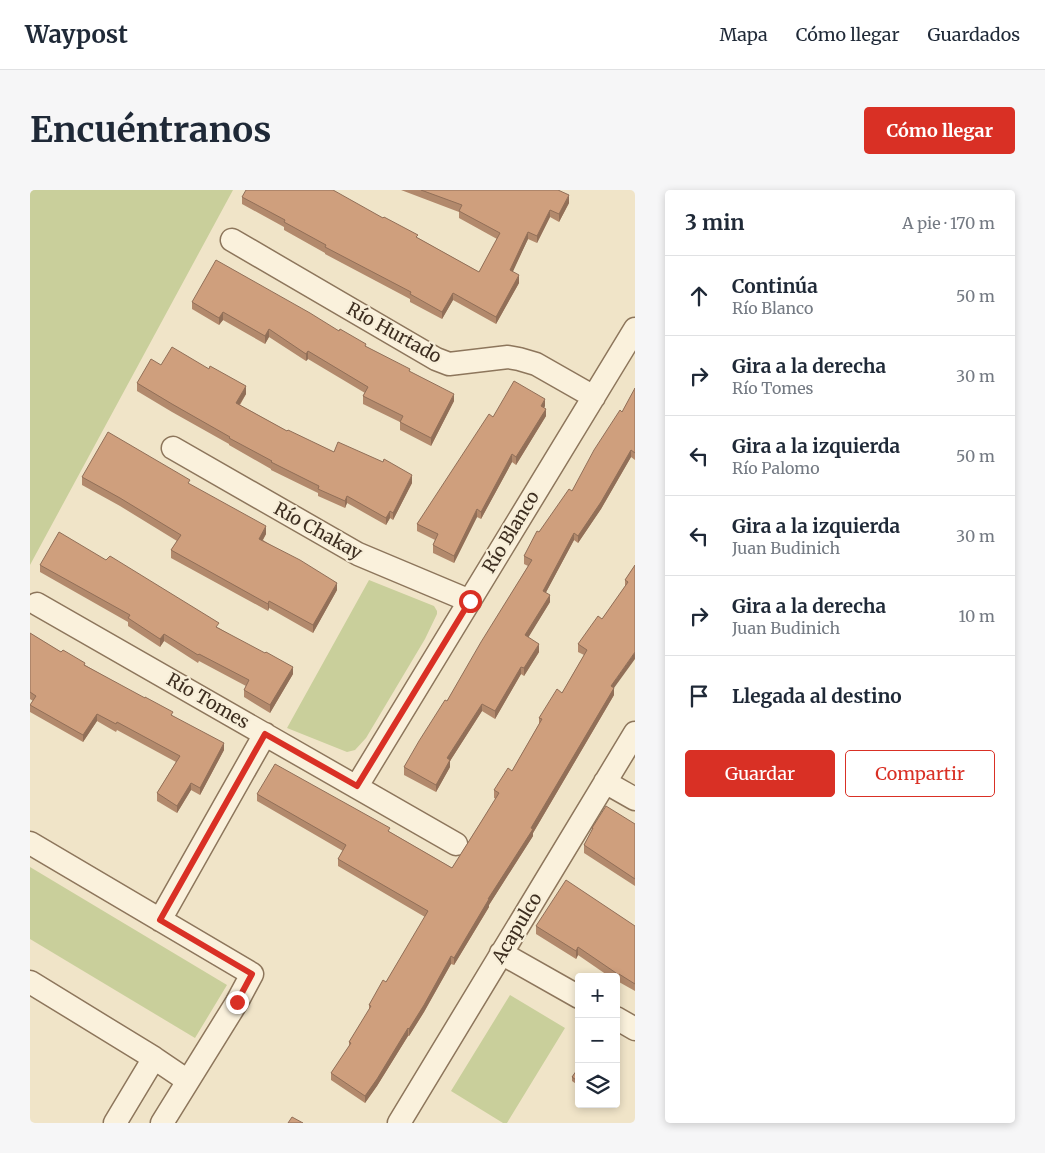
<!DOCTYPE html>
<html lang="es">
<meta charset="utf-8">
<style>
body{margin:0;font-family:Merriweather,serif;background:#f6f6f7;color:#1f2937}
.controls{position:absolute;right:15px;bottom:15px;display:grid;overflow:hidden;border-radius:5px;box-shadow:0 2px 8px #0003}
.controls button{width:45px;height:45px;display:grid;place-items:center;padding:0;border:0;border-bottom:1px solid #e0e1e3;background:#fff;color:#1f2937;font:25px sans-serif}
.stop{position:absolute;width:15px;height:15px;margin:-11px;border:4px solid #d93025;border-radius:50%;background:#fff}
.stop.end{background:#d93025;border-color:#fff;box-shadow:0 1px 5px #0008}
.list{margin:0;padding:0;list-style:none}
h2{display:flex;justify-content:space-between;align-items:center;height:65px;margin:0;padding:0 20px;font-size:21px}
h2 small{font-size:16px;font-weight:400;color:#747a83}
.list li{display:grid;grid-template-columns:32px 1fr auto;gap:15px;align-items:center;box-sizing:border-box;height:80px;padding:0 20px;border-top:1px solid #e0e1e3}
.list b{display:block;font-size:19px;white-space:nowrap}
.list p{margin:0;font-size:16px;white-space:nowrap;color:#747a83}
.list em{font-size:16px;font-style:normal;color:#747a83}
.actions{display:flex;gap:10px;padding:15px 20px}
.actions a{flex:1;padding:11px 0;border:1px solid #d93025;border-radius:5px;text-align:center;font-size:18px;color:#d93025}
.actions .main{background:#d93025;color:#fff}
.icon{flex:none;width:28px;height:28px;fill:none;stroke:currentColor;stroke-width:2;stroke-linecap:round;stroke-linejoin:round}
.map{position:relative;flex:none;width:605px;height:933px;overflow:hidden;border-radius:5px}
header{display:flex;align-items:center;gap:30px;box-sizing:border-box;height:70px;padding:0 25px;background:#fff;border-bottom:1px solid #e0e1e3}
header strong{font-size:24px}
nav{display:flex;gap:28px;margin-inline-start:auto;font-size:18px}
.intro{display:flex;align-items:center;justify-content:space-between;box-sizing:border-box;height:120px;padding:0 30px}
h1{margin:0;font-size:35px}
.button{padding:12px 22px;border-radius:5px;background:#d93025;color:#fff;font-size:18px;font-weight:700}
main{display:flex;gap:30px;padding:0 30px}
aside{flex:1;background:#fff;border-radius:5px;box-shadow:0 2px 8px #0003}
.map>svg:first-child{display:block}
.green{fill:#c9cf9b}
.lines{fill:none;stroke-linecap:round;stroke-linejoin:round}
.street-casing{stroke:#8d765c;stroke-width:25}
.street{stroke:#faf1dc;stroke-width:22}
.wall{fill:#b2896c}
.shaded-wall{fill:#916f58}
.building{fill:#cf9f7d;stroke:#916f58}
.route{stroke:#d93025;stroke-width:6}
.labels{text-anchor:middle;stroke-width:4.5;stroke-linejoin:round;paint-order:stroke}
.street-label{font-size:18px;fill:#3d2e20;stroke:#f7eed8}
</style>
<header>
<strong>Waypost</strong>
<nav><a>Mapa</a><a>Cómo llegar</a><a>Guardados</a></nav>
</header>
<div class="intro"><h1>Encuéntranos</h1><a class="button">Cómo llegar</a></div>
<main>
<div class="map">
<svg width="605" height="933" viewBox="0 0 605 933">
<rect width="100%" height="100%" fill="#f0e4c8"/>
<!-- green -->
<path class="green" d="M0,0H203L0,375Z
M339,390L404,416L407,421V424L395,449L336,548L325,560L317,562L257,538Z
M0,677L197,795L165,848L0,749Z
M480,805L535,838L477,933H473L421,901Z"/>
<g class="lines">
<defs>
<path id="street" d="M202,50L406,169L419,174L478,167L489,169L506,174L564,207
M143,258L328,364L440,411
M7,414L426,654
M575,592L605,609
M327,596L605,139
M0,653L222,784L207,812L132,933
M130,730L235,544
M471,763L549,807
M0,792L124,868L158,891
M586,828L605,839
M85,933L124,868
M369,933L605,543"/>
</defs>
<!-- street casing -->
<use href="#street" class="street-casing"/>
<!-- street -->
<use href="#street" class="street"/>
</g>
<!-- wall -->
<path class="wall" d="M371,0H528L539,13L529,32L520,27L507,53L498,49L482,82L489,93L466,134L423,110L412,129L380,112V109L295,64V63L254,40V37L212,14V7L388,48L449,82L467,49L429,28V22Z
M162,112L309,141L380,182L424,211L401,256L370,240V232L333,214V206L335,203L278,169L276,171L239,147L235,154L193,130L189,135L162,119Z
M131,175L216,204L210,215L257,241L304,262L382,293L363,330L360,328L356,335L317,313L315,318L288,306V303L241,280V279L199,255V254L142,222L107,201V193Z
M605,198V270L601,267L571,319L548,353L544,350L516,402L520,412L498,447L509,462L494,486L491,484L465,529L452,521L420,571V577L406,602L374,585V577L417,511L498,376L494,374V366L509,342L542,301L592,222Z
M515,216L514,218L516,226L486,275L482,272L451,329L447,327L424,373L403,363V355L405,350L387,341V334L463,227Z
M52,287L160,295L236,344L233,350L307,400L283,443L239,418L238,421L141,368V360L147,351L90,316L52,295Z
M10,375L189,438L263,484L240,523L214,507V500L216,496L169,471L168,473L134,451L130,457L98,436V432L10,382Z
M605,375L584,498V505L503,643V646L459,715V717L424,775L421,774L394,822L379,846H378L347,896L335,913L301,890V883L319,857V852L339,820V815L356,792L395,727L308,676V669L313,661L227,611V604L360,642L422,678L451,632L466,609L464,608V600L482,581L509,534V528L532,503L554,465L548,462V454L572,429L595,397V390Z
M0,443L31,462L55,475L143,526L194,560L170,605L161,600L147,623L127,611V603L146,572L87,540L86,542L67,531L53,552L0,522V515L3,511L0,509Z
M605,634V696L554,663V655L562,640V638Z
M506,736H605V801L589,792V793L586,791V787H580L548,765L546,769L506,744Z
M549,877V896L542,891V887Z"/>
<!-- shaded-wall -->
<path class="shaded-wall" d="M539,5V13L529,32V24Z
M520,20V27L507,53V46Z
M498,42V49L480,88V80Z
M489,85V93L466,134V127Z
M423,103V110L412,129V122Z
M193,122V130L189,135V128Z
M239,139V147L235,154V146Z
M278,161V169L276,171V164Z
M216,196V204L206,220V213Z
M424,204V211L401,256V248Z
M515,209V216L511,223V216Z
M516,219V226L486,275V267Z
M601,260V267L571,319L548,353V346Z
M482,264V272L451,329V322Z
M382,285V293L363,330V323Z
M317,306V313L315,318V311Z
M447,319V327L424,373V366Z
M360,321V328L356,335V328Z
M236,336V344L229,356V349Z
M544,343V350L513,408V401Z
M307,393V400L283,443V435Z
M520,405V412L495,453V445Z
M239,411V418L238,421V414Z
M134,444V451L130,457V449Z
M509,454V462L494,486V478Z
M605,462V469L584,498V505L503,643V646L459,715V717L424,775V768L458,709L501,638L581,496Z
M263,477V484L240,523V515Z
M491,477V484L465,529V521Z
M452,514V521L420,571V577L406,602V595L417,568Z
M67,524V531L53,552V545Z
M194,553V560L170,605V598Z
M161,593V600L147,623V616Z
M548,757V765L546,769V761Z
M421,766V774L394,822L379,846V839Z
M378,838V846L347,896L335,913V906Z"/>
<!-- building -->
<path class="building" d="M216,0H303L353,28L354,27L388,45L386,47L449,82L470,43L429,21L432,15L391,0H528L539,5L529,24L520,20L507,46L498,42L480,80L489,85L466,127L423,103L412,122L380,104L381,102L295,57L296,55L254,32L255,30L212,7Z
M186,70L280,123L309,141L310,139L336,154L335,156L380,179L379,181L424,204L401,248L370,232L373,226L333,206L338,197L278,161L276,164L239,139L235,146L193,122L189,128L162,112Z
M142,157L179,179L180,176L216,196L206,213L257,241L258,240L304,262L308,252L353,272L354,269L382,285L363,323L360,321L356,328L317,306L315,311L288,299L289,296L241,272L242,271L199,248L200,247L142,214L107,193L121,169L131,175Z
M484,191L515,209L511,216L516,219L486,267L482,264L451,322L447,319L424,366L403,355L408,344L387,334L459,224L463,227Z
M605,198V263L601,260L571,312L548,346L544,343L513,401L520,405L495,445L509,454L494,478L491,477L465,521L452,514L417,568L420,570L406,595L374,577L389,551L415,510L417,511L451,452L502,370L494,366L507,341L509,342L539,299L542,301L564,260L590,220L592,222Z
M78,242L160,290L158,293L236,336L229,349L270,370L307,393L283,435L239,411L238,414L141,360L151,345L90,308L52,287Z
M29,342L76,370L80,366L189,433L186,437L235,463L236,462L263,477L240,515L214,500L219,490L169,464L168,465L134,444L130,449L98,428L100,425L10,375Z
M605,375V462L581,496L584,498L501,638L503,639L458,709H459L424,768L421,766L394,815L379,839L378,838L347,889L335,906L301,883L321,853L319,852L341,816L339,815L353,790L356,792L398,721L308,669L316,655L227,604L245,574L360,638L358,641L422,678L451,632L469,603L464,600L478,578L482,581L512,529L509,528L527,499L532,503L557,460L548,454L568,426L572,429L598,392L595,390Z
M0,443L31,462L33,460L55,473L54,475L115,508V507L143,522L141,525L194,553L170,598L161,593L147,616L127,603L150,566L87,532L86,534L67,524L53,545L0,515L6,506L0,502Z
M576,616L605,634V689L554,655L563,638H562Z
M536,690L605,736V794L589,784V785L548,757L546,761L506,736Z
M549,877V892L542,887Z
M262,927L273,933H258Z"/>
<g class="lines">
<!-- route -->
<path class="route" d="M207,812L222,784L130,730L235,544L327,596L440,411"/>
</g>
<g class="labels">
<!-- street labels -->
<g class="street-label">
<text transform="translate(364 143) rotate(29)" y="6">Río Hurtado</text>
<text transform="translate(288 341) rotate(29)" y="6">Río Chakay</text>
<text transform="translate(481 342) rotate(-59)" y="6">Río Blanco</text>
<text transform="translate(178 511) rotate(30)" y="6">Río Tomes</text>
<text transform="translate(487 738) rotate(-59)" y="6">Acapulco</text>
</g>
</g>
</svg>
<div class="controls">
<button>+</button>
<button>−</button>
<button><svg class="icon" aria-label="layers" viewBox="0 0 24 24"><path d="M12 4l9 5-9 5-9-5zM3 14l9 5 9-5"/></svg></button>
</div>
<div class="stop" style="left:440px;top:411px"></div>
<div class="stop end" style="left:207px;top:812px"></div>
</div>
<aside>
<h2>3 min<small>A pie · 170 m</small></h2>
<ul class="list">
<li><svg class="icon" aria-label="ahead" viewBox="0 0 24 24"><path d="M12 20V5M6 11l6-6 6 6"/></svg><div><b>Continúa</b><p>Río Blanco</p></div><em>50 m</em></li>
<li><svg class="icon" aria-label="right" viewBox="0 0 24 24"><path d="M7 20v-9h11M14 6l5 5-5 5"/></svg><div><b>Gira a la derecha</b><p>Río Tomes</p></div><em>30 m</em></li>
<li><svg class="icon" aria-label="left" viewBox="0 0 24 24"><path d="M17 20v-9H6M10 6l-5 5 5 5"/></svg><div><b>Gira a la izquierda</b><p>Río Palomo</p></div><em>50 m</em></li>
<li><svg class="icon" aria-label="left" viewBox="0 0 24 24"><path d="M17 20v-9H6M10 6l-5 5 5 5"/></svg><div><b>Gira a la izquierda</b><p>Juan Budinich</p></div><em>30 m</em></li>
<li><svg class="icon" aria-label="right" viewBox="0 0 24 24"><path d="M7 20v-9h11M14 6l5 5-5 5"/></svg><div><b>Gira a la derecha</b><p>Juan Budinich</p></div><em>10 m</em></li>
<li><svg class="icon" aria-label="arrive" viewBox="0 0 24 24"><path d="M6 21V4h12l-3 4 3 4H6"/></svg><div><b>Llegada al destino</b></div></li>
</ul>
<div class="actions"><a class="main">Guardar</a><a>Compartir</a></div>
</aside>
</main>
